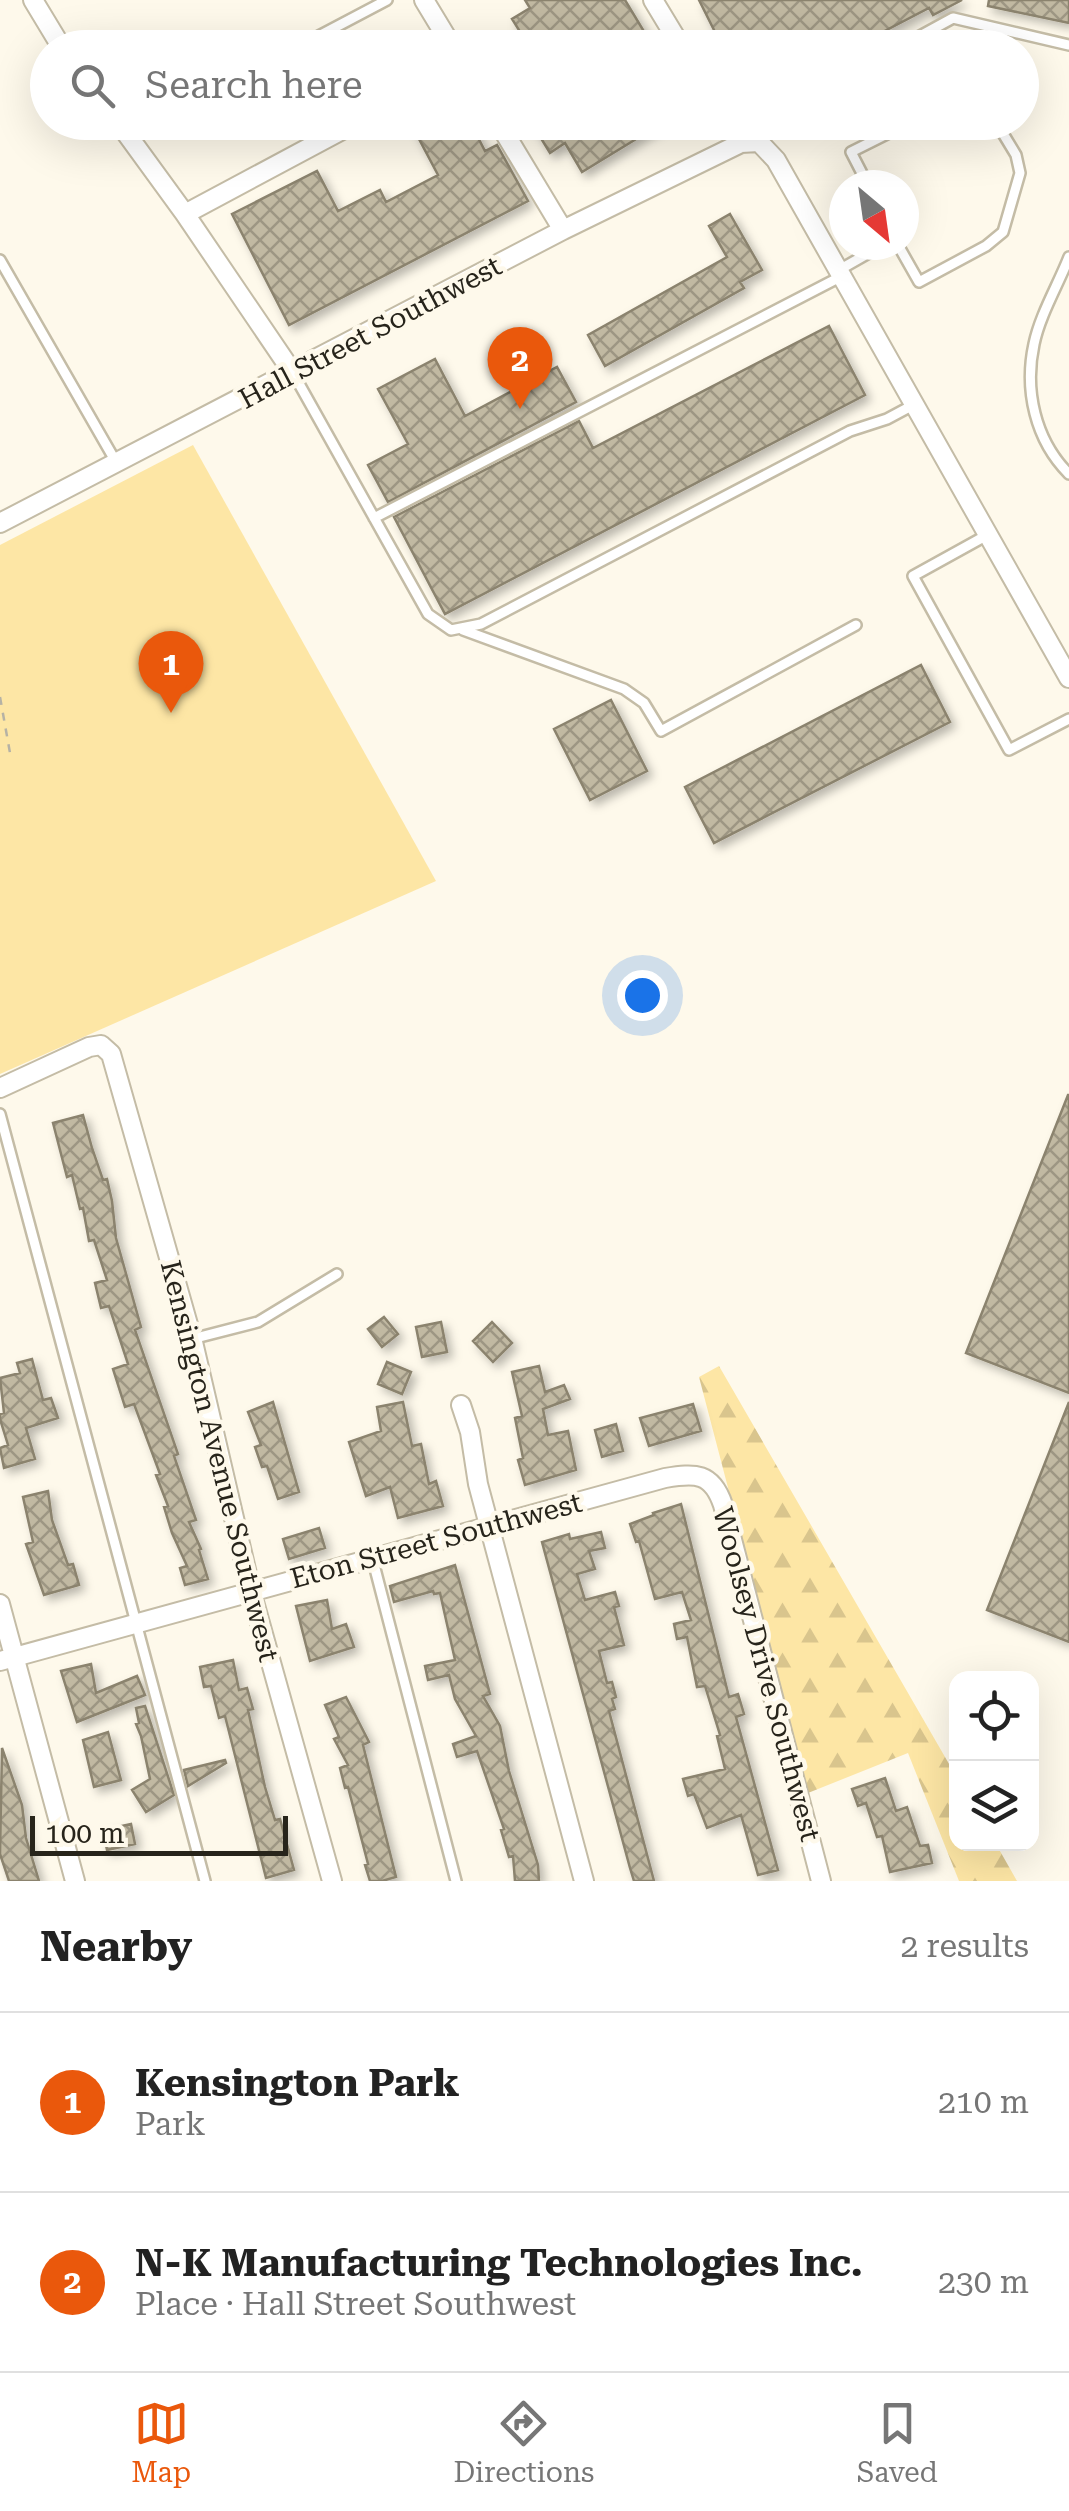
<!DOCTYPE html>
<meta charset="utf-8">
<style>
body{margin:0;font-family:"Roboto Serif",serif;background:#f2f2f2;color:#222}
.controls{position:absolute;right:30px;bottom:30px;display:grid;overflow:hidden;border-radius:20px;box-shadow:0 10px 40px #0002}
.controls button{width:90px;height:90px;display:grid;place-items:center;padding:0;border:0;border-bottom:2px solid #e0e0e0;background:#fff;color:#222;font:50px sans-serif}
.compass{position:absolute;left:829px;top:170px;width:90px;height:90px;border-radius:50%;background:#fff;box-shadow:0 10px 40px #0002;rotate:151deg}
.scale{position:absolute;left:30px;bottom:25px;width:258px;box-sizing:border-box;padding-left:10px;border:5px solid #27241b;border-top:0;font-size:28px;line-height:35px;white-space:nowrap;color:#27241b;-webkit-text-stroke:8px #fef9eb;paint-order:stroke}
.you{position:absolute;left:642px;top:995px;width:35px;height:35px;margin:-25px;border:8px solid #fff;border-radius:50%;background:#1a73e8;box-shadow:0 0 0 15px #1a73e833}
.badge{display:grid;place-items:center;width:65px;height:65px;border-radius:50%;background:#ea580c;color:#fff;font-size:32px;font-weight:700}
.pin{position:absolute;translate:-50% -82px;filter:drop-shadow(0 2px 5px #0008)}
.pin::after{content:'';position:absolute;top:52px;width:35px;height:30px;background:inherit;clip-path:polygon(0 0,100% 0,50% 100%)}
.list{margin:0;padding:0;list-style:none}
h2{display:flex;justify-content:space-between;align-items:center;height:130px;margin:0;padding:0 40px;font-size:42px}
h2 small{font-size:32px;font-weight:400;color:#767676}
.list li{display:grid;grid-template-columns:65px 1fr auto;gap:30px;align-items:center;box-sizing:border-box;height:180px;padding:0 40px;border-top:2px solid #e0e0e0}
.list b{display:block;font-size:38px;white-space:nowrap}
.list p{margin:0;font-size:32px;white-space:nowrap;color:#767676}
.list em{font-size:32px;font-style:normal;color:#767676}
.icon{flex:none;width:55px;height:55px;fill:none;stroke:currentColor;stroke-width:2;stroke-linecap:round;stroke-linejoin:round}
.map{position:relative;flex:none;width:1069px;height:1881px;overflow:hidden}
.search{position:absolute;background:#fff;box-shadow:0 10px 40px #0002;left:30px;right:30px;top:30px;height:110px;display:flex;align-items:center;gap:25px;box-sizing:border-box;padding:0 35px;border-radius:55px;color:#767676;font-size:38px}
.sheet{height:490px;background:#fff}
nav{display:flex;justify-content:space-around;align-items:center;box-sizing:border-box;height:140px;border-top:2px solid #e0e0e0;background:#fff;font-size:28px;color:#767676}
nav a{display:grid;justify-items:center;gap:5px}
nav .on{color:#ea580c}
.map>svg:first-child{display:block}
.green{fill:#fde6a5}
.forest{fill:url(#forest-firs)}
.building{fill:url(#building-cross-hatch);stroke:#8b836e;stroke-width:2.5;filter:url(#shadow)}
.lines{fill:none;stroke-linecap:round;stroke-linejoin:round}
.service-casing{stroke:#c4bca6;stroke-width:14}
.minor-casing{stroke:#c4bca6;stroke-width:22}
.path{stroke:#b6b2a5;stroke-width:2.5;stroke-dasharray:8 8;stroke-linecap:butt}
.service{stroke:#fff;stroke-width:9}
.minor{stroke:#fff;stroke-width:18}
.labels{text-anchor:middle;stroke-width:9;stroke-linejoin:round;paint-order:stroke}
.street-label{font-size:28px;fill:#27241b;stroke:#fef9eb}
</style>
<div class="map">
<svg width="1069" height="1881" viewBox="0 0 1069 1881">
<defs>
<pattern id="forest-firs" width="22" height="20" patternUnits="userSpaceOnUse" patternTransform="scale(2.5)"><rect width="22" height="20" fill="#fde6a5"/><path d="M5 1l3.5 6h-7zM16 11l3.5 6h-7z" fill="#d9c58d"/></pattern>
<pattern id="building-cross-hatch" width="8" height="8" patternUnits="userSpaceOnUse" patternTransform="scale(2.5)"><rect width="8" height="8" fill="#c1b9a2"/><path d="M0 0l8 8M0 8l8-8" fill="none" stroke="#9d9683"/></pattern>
<filter id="shadow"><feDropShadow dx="5" dy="5" stdDeviation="5" flood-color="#0004"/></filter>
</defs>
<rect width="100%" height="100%" fill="#fef9eb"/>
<!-- green -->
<path class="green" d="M193,445L436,881L0,1074V545Z"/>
<!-- forest -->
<path class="forest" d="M719,1366L956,1776V1844H996L1017,1881H959L908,1753L808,1793L699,1377Z"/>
<!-- building -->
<path class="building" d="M525,0H625L654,48H490L519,30L512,19L530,8Z
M699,0H962L933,15L929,8L852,48H723Z
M989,0H1069V23L988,6Z
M410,122H470L485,151L497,145L528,201L289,325L232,214L317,171L338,211L380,190L386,202L438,175Z
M531,122H664L582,172L565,143L550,153Z
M730,214L762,270L740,282L744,288L605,366L588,335L727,257L709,226Z
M829,326L865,395L445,614L394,517L579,421L593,448Z
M435,359L465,416L557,367L576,402L388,502L368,465L408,444L378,389Z
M921,665L950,722L714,843L685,787Z
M611,700L647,771L590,800L554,729Z
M1068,1095H1069V1393L966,1353Z
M83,1115L92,1148L103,1180L107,1179L112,1201L116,1238L141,1327L135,1330L178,1454L174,1456L196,1520L189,1522L201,1549L199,1550L208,1579L185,1585L180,1568L187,1566L172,1533L164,1507L168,1506L156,1475L160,1474L134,1404L125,1407L113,1369L128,1364L109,1306L101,1308L95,1283L107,1280L94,1240L89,1241L83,1208L80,1209L72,1175L67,1177L53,1123Z
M384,1317L398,1334L382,1347L368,1329Z
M441,1322L447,1352L422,1357L416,1327Z
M492,1322L512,1343L493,1362L473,1341Z
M32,1359L43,1400L51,1398L58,1418L26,1428L35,1459L4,1468L0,1448L8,1445L0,1419V1414L4,1413L0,1378L20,1373L17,1363Z
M387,1362L411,1372L402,1394L378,1384Z
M539,1366L545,1392L564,1385L570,1399L543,1409L548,1435L568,1431L576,1470L525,1485L518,1460L523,1458L515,1418L522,1416L512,1372Z
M273,1402L299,1492L278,1499L267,1466L262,1467L255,1447L261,1445L248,1412Z
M403,1402L412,1446L421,1444L429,1484L436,1481L443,1506L398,1518L390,1487L366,1496L349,1442L381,1431L377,1407Z
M1069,1402V1642L987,1610Z
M693,1404L701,1431L649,1446L640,1418Z
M616,1424L623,1451L602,1457L595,1430Z
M48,1491L52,1520L68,1565L73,1564L79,1585L44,1595L26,1544L33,1542L23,1497Z
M681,1504L729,1697L738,1694L744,1714L736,1717L778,1870L758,1875L741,1815L707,1828L694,1794L688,1796L683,1779L725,1769L717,1736L720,1735L705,1686L697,1687L687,1637L677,1639L674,1624L691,1620L682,1592L655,1599L639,1541L636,1542L630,1524L654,1515L653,1513Z
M319,1528L325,1548L289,1559L283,1539Z
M601,1532L605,1548L589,1551L595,1569L577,1574L585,1600L615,1592L619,1606L614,1607L624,1645L599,1651L607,1683L612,1682L616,1697L612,1699L615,1709L609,1711L654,1881H634L630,1868L542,1542L569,1534L570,1539Z
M455,1565L490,1694L483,1696L500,1726L509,1771L538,1865L539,1881H515L513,1856L509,1857L501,1830L504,1829L477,1751L457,1757L453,1744L476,1736L455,1699L449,1675L428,1680L425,1666L455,1660L440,1593L434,1594L433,1591L394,1602L390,1586Z
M327,1600L332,1629L346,1624L354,1647L310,1661L296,1606Z
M233,1660L239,1690L247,1688L253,1709L248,1710L265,1787L275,1820L280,1819L294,1870L266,1878L225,1716L219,1718L211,1686L204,1687L200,1667Z
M91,1664L96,1693L137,1676L145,1695L77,1722L61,1671Z
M346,1697L369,1742L363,1745L396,1877L382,1881H370L365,1865L368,1864L348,1787L345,1788L340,1768L348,1765L334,1739L339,1737L325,1705Z
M145,1706L174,1795L146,1812L132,1790L150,1779L141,1736L136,1724L139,1723L136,1708Z
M108,1732L121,1780L94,1787L83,1740Z
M2,1748L22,1805L26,1838L39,1881H9L0,1854Z
M225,1760L226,1763L188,1786L184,1770Z
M885,1778L896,1811L907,1807L920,1846L928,1845L932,1863L890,1872L882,1836L877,1837L866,1803L858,1806L852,1789Z
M131,1824L135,1844L107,1850L103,1830Z"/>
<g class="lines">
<defs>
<path id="service" d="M296,48L387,0
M898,48L953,18L1069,45
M129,135L153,122
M759,142L777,122
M868,185L851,152L911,122
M898,245L919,282L986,246L1003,232L1020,173L1016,155L996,122
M1069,257C1058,285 1040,315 1034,344C1024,390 1035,440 1069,474
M0,260L116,462
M839,270L883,245
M293,373L428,614L451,630L481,624L850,431L887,419L915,404
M374,518L842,276
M989,534L913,576L1009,750L1069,719
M463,630L624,689L644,703L661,731L856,625
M0,1114L205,1881
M192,1339L258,1322L337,1274
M372,1557L456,1881"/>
<path id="minor" d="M33,0L62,48
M424,0L453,48
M653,0L682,48
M118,122L185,214L293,373
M498,122L563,230
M729,122L741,143
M185,214L357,122
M0,523L563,230L741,143L759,142L776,160L1069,678
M0,1088L89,1047L101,1045L111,1054L193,1342L251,1591L332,1881
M461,1405L470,1432L478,1484L584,1881
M0,1604L75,1881
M0,1661L665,1478C695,1473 712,1472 723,1505L821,1881"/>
</defs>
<!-- service casing -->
<use href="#service" class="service-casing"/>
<!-- minor casing -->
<use href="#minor" class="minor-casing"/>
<!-- path -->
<path class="path" d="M0,697L10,753"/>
<!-- service -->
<use href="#service" class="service"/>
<!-- minor -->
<use href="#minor" class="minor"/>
</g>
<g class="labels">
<!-- street labels -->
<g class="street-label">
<text transform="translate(370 332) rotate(-28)" y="10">Hall Street Southwest</text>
<text transform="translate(220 1461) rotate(76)" y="10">Kensington Avenue Southwest</text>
<text transform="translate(436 1540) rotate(-15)" y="10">Eton Street Southwest</text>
<text transform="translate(767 1674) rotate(75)" y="10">Woolsey Drive Southwest</text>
</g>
</g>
</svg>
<div class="controls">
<button><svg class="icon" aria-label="locate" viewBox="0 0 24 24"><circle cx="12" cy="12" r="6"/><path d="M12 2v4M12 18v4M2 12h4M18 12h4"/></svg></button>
<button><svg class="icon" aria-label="layers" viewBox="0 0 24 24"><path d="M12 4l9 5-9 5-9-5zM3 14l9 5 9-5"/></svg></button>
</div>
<svg class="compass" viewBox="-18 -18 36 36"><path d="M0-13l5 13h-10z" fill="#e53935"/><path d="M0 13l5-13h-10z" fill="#767676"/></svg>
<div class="scale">100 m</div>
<div class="you"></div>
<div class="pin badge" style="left:171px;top:713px">1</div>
<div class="pin badge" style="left:520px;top:409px">2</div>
<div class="search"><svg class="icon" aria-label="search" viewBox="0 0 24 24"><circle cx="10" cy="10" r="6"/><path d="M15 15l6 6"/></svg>Search here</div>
</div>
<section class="sheet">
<h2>Nearby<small>2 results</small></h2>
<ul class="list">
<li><span class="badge">1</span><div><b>Kensington Park</b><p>Park</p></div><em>210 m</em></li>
<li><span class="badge">2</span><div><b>N-K Manufacturing Technologies Inc.</b><p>Place · Hall Street Southwest</p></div><em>230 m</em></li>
</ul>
</section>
<nav>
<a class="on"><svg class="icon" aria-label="map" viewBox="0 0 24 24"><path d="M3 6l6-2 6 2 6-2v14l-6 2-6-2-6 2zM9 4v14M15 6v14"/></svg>Map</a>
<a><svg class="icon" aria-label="directions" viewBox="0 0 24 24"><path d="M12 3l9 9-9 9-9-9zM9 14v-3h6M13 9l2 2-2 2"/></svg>Directions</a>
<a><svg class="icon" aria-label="saved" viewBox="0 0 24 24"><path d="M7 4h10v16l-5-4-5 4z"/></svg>Saved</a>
</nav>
